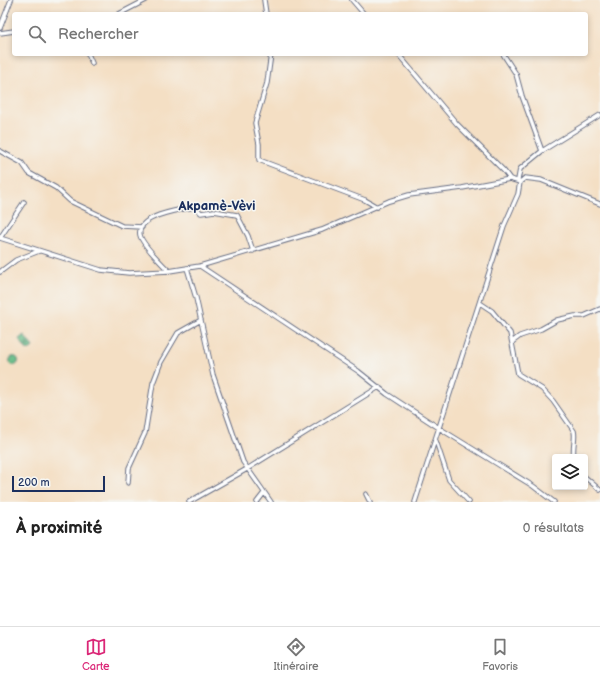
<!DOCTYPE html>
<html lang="fr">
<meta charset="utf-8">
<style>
body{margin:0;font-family:"Balsamiq Sans",sans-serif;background:#f6f6f6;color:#222}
.controls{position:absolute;right:12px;bottom:12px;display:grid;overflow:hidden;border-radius:4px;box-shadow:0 2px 6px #0003}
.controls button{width:36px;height:36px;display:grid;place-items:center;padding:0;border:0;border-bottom:1px solid #e0e0e0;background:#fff;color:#222;font:20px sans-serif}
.scale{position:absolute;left:12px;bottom:10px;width:93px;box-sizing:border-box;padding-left:4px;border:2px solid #1b2f5e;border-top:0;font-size:11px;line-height:14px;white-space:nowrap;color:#1b2f5e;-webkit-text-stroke:3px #f6f6f2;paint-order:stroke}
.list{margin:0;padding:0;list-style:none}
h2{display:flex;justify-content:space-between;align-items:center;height:52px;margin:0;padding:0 16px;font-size:17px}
h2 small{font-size:13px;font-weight:400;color:#767676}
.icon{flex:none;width:22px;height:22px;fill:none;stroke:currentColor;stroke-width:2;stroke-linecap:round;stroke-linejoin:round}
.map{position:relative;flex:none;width:600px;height:502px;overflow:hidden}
.search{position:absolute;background:#fff;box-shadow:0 2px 6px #0003;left:12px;right:12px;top:12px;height:44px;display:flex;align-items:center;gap:10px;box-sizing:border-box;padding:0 14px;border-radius:4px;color:#767676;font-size:15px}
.sheet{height:124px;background:#fff}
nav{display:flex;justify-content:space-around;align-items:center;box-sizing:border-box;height:56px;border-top:1px solid #e0e0e0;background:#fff;font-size:11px;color:#767676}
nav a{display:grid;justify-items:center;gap:2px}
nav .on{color:#db2777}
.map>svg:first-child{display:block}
.forest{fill:url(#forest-firs);stroke:#437673}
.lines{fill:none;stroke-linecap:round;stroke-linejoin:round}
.minor-casing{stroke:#676d82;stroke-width:5.5}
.minor{stroke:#fff;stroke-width:3.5}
.labels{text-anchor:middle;stroke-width:3;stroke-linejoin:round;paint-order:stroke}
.quarter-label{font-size:13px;font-weight:bold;fill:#1b2f5e;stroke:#f6f6f2}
</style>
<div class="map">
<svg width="600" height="502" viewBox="0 0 600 502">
<defs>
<pattern id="forest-firs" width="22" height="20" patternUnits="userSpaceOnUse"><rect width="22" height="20" fill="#6bbc88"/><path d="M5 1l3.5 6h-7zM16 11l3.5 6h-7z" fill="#579972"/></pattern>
</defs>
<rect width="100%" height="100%" fill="#f6f6f2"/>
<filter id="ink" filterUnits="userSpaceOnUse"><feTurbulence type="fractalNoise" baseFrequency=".025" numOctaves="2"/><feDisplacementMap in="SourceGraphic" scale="8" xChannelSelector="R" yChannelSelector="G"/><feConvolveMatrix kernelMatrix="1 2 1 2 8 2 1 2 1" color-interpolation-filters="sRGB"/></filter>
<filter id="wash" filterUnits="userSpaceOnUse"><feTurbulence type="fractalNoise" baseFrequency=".012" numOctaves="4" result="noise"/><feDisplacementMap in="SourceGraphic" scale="16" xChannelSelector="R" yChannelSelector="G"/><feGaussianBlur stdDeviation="0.9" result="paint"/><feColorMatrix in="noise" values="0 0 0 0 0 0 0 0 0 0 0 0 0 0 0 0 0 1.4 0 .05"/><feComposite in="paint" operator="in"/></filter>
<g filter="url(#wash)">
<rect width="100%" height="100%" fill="#f4dfc4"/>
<!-- forest -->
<path class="forest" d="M24,335L33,347L29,350L26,349L19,339Z
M9.5 361a4.5 4.5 0 1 1 9 0a4.5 4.5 0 1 1-9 0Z"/>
</g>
<g filter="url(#ink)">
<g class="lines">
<defs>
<path id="minor" d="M264,0L266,14
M352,0L364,14
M119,14L146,0
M0,28L11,0
M0,33L14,31
M88,54L92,63
M271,54L267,83L255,123L259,144V160L365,200L377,207
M398,54L457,124L504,171L510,179
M503,54L516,74L522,96L542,151
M0,151L22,163L29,173L56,188L70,201L122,226L142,227
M518,180L520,169L542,151L600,115
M0,238L101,270L129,273L169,271L200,266L322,230L389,201L409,195L462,188L510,179L520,182
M0,238L24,202
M200,266L358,371L387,394L439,428L533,486L554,502
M187,268L196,298L213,375L243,462L271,502
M169,271C162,264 142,244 140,235C136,215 183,209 195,207L201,213L214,211L237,215L248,236L253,251
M0,272L16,260L39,251
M480,303L492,311L510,333L518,374L542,389L553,401L574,431C576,439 572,447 574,457
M512,342L520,336L541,329L557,320L575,316H584L600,309
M436,441L449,480L469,502
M585,477L600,490
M128,483L129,468L145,433L153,383L161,362L178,333L201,320
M366,494L370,502
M189,502L247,469L379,387
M257,502L264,493
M415,502L504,226L518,194L520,182L525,178L541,180L600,204"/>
</defs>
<!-- minor casing -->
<use href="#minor" class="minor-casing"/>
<!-- minor -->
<use href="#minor" class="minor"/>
</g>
</g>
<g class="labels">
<!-- quarter labels -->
<g class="quarter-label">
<text x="217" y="210">Akpamè-Vèvi</text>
</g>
</g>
</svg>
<div class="controls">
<button><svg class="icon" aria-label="layers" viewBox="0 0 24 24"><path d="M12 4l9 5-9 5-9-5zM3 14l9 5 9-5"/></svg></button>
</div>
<div class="scale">200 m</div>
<div class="search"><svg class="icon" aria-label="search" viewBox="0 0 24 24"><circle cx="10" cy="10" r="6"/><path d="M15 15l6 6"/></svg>Rechercher</div>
</div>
<section class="sheet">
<h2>À proximité<small>0 résultats</small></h2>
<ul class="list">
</ul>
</section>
<nav>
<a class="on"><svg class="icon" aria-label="map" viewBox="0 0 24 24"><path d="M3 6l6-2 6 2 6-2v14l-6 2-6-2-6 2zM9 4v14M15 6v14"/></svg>Carte</a>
<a><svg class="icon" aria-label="directions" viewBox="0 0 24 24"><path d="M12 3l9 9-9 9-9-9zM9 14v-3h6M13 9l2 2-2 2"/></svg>Itinéraire</a>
<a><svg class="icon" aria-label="saved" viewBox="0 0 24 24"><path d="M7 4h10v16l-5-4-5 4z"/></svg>Favoris</a>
</nav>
